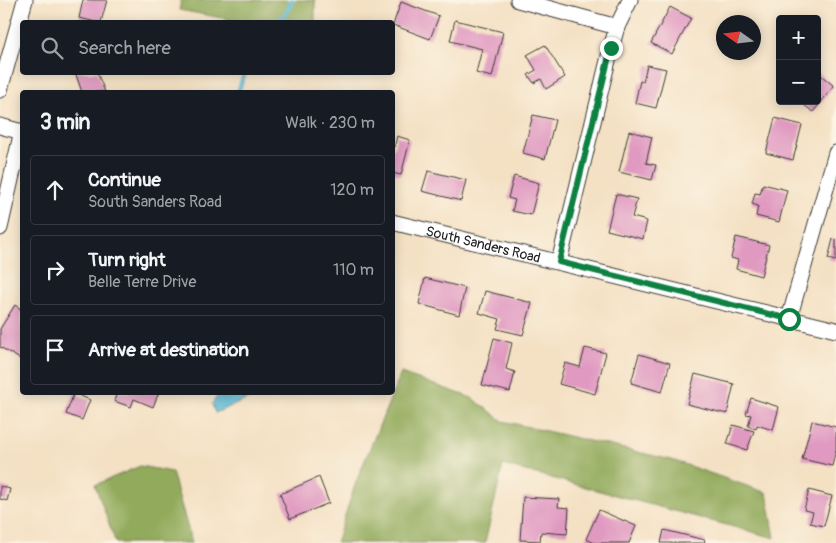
<!DOCTYPE html>
<meta charset="utf-8">
<style>
body{margin:0;font-family:Pangolin,sans-serif;background:#20242c;color:#f1f3f6}
.controls{position:absolute;right:15px;top:15px;display:grid;overflow:hidden;border-radius:5px;box-shadow:0 2px 12px #0003}
.controls button{width:45px;height:45px;display:grid;place-items:center;padding:0;border:0;border-bottom:1px solid #363941;background:#171b24;color:#f1f3f6;font:25px sans-serif}
.compass{position:absolute;left:716px;top:15px;width:45px;height:45px;border-radius:50%;background:#171b24;box-shadow:0 2px 12px #0003;rotate:284deg}
.stop{position:absolute;width:15px;height:15px;margin:-11px;border:4px solid #0b8043;border-radius:50%;background:#fff}
.stop.end{background:#0b8043;border-color:#fff;box-shadow:0 1px 5px #0008}
.list{margin:0;padding:0;list-style:none}
h2{display:flex;justify-content:space-between;align-items:center;height:65px;margin:0;padding:0 20px;font-size:21px}
h2 small{font-size:16px;font-weight:400;color:#9ea1a6}
.list li{display:grid;grid-template-columns:32px 1fr auto;gap:15px;align-items:center;box-sizing:border-box;height:70px;margin:0 10px 10px;padding:0 10px;border:1px solid #363941;border-radius:5px}
.list b{display:block;font-size:19px;white-space:nowrap}
.list p{margin:0;font-size:16px;white-space:nowrap;color:#9ea1a6}
.list em{font-size:16px;font-style:normal;color:#9ea1a6}
.icon{flex:none;width:28px;height:28px;fill:none;stroke:currentColor;stroke-width:2;stroke-linecap:round;stroke-linejoin:round}
.map{position:relative;flex:none;width:836px;height:543px;overflow:hidden}
.search{position:absolute;background:#171b24;box-shadow:0 2px 12px #0003;left:20px;top:20px;width:375px;height:55px;display:flex;align-items:center;gap:12px;box-sizing:border-box;padding:0 18px;border-radius:5px;color:#9ea1a6;font-size:19px}
.panel{position:absolute;background:#171b24;box-shadow:0 2px 12px #0003;left:20px;top:90px;width:375px;height:305px;border-radius:5px}
.map>svg:first-child{display:block}
.forest{fill:#92aa5b;stroke:#57633c}
.water{fill:#57b8d6;stroke:#3a6a79}
.lines{fill:none;stroke-linecap:round;stroke-linejoin:round}
.stream{stroke:#57b8d6;stroke-width:4.5}
.building{fill:#e099c1}
.street-casing{stroke:#3c3a35;stroke-width:17}
.street{stroke:#fff;stroke-width:15}
.route{stroke:#0b8043;stroke-width:6}
.labels{text-anchor:middle;stroke-width:4;stroke-linejoin:round;paint-order:stroke}
.street-label{font-size:14px;fill:#1c1c1c;stroke:#fcf5e5}
</style>
<div class="map">
<svg width="836" height="543" viewBox="0 0 836 543">
<rect width="100%" height="100%" fill="#fcf5e5"/>
<filter id="ink" filterUnits="userSpaceOnUse"><feTurbulence type="fractalNoise" baseFrequency=".02" numOctaves="2"/><feDisplacementMap in="SourceGraphic" scale="10" xChannelSelector="R" yChannelSelector="G"/><feConvolveMatrix kernelMatrix="1 2 1 2 8 2 1 2 1" color-interpolation-filters="sRGB"/></filter>
<filter id="wash" filterUnits="userSpaceOnUse"><feTurbulence type="fractalNoise" baseFrequency=".0096" numOctaves="4" result="noise"/><feDisplacementMap in="SourceGraphic" scale="20" xChannelSelector="R" yChannelSelector="G"/><feGaussianBlur stdDeviation="1.12" result="paint"/><feColorMatrix in="noise" values="0 0 0 0 0 0 0 0 0 0 0 0 0 0 0 0 0 1.4 0 .05"/><feComposite in="paint" operator="in"/></filter>
<g filter="url(#wash)">
<rect width="100%" height="100%" fill="#f4e1c4"/>
<!-- forest -->
<path class="forest" d="M181,0H315V22H243L179,10Z
M401,373L472,398L503,421L672,460L767,493L775,538L503,465L485,543H336L356,482Z
M140,466L172,472L192,543H116L95,485Z"/>
<!-- water -->
<path class="water" d="M219,393V392L261,393L258,395L215,413L212,404Z"/>
<g class="lines">
<!-- stream -->
<path class="stream" d="M277,22L287,12L292,0
M238,92L245,72"/>
</g>
<g id="blocks">
<!-- building -->
<path class="building" d="M83,0H107L101,22H96L79,18Z
M401,2L439,16L430,39L393,25Z
M670,7L691,18L672,54L651,43Z
M455,20L503,32L492,77L476,73L482,49L450,41Z
M545,45L565,77L546,89L541,79L534,83L528,75L536,70L527,55Z
M647,65L666,69L656,108L635,103L640,81L643,82Z
M75,72H97L105,92H82Z
M817,72L834,86L813,112L799,101H817Z
M533,115L555,120L545,159L523,153Z
M775,118L802,125L793,160L766,153Z
M629,131L652,137L646,163L656,165L652,180L619,172Z
M397,136L410,140L401,175L392,173V148H394Z
M428,171L466,180L461,201L422,191Z
M514,176L539,183L531,215L512,211L515,200L508,198Z
M763,184L787,190L779,222L756,216L758,206L752,204L755,193L760,194Z
M616,194L637,199L632,217L647,221L643,239L607,230Z
M736,237L769,245L761,276L736,269L738,260L731,258Z
M833,239L836,240V261L828,259Z
M425,278L465,288L459,315L419,304Z
M485,291L532,303L523,335L497,329L500,319L479,313Z
M15,305L22,310V339L21,341L22,342V355L20,359L0,347V329Z
M494,338L512,343L506,369L515,372L510,392L482,385Z
M585,348L606,353L595,394L559,384L565,363L580,367Z
M639,354L670,363L662,392L631,383Z
M695,374L734,384L727,414L687,404Z
M117,392H159L153,407L134,399L131,407L114,401Z
M74,393L90,400L82,420L66,414Z
M751,398L779,407L773,430L757,425L756,429L748,426L751,415L746,414Z
M812,421L836,427V450L832,466L802,459Z
M733,425L754,431L747,450L727,444Z
M319,477L329,503L290,519L280,494Z
M0,486L10,489L7,501L0,499Z
M809,490L832,496L824,526L810,523L813,512L804,510Z
M523,497L559,499L558,507L569,508L567,534L541,532L540,541L520,540Z
M599,510L636,526L629,543H595L586,539Z
M664,530L705,540L704,543H661Z"/>
</g>
</g>
<g filter="url(#ink)">
<use href="#blocks" fill-opacity="0" stroke="#3c3a35" stroke-width="1"/>
<g class="lines">
<defs>
<g id="street">
<path d="M518,0L617,27"/>
<path d="M0,90L25,0"/>
<path d="M0,126L22,132"/>
<path id="s1" d="M392,222L836,330"/>
<path d="M0,228L22,131"/>
<path d="M559,262L611,48L617,27L630,0"/>
<path d="M789,319L836,153"/>
</g>
</defs>
<!-- street casing -->
<use href="#street" class="street-casing"/>
<!-- street -->
<use href="#street" class="street"/>
</g>
</g>
<g class="lines" filter="url(#ink)">
<!-- route -->
<path class="route" d="M611,48L559,262L789,319"/>
</g>
<g class="labels">
<!-- street labels -->
<g class="street-label">
<text dy="5" stroke="none"><textPath href="#s1" startOffset="94">South Sanders Road</textPath></text>
</g>
</g>
</svg>
<div class="controls">
<button>+</button>
<button>−</button>
</div>
<svg class="compass" viewBox="-18 -18 36 36"><path d="M0-13l5 13h-10z" fill="#e53935"/><path d="M0 13l5-13h-10z" fill="#9ea1a6"/></svg>
<div class="stop" style="left:789px;top:319px"></div>
<div class="stop end" style="left:611px;top:48px"></div>
<div class="search"><svg class="icon" aria-label="search" viewBox="0 0 24 24"><circle cx="10" cy="10" r="6"/><path d="M15 15l6 6"/></svg>Search here</div>
<section class="panel">
<h2>3 min<small>Walk · 230 m</small></h2>
<ul class="list">
<li><svg class="icon" aria-label="ahead" viewBox="0 0 24 24"><path d="M12 20V5M6 11l6-6 6 6"/></svg><div><b>Continue</b><p>South Sanders Road</p></div><em>120 m</em></li>
<li><svg class="icon" aria-label="right" viewBox="0 0 24 24"><path d="M7 20v-9h11M14 6l5 5-5 5"/></svg><div><b>Turn right</b><p>Belle Terre Drive</p></div><em>110 m</em></li>
<li><svg class="icon" aria-label="arrive" viewBox="0 0 24 24"><path d="M6 21V4h12l-3 4 3 4H6"/></svg><div><b>Arrive at destination</b></div></li>
</ul>
</section>
</div>
